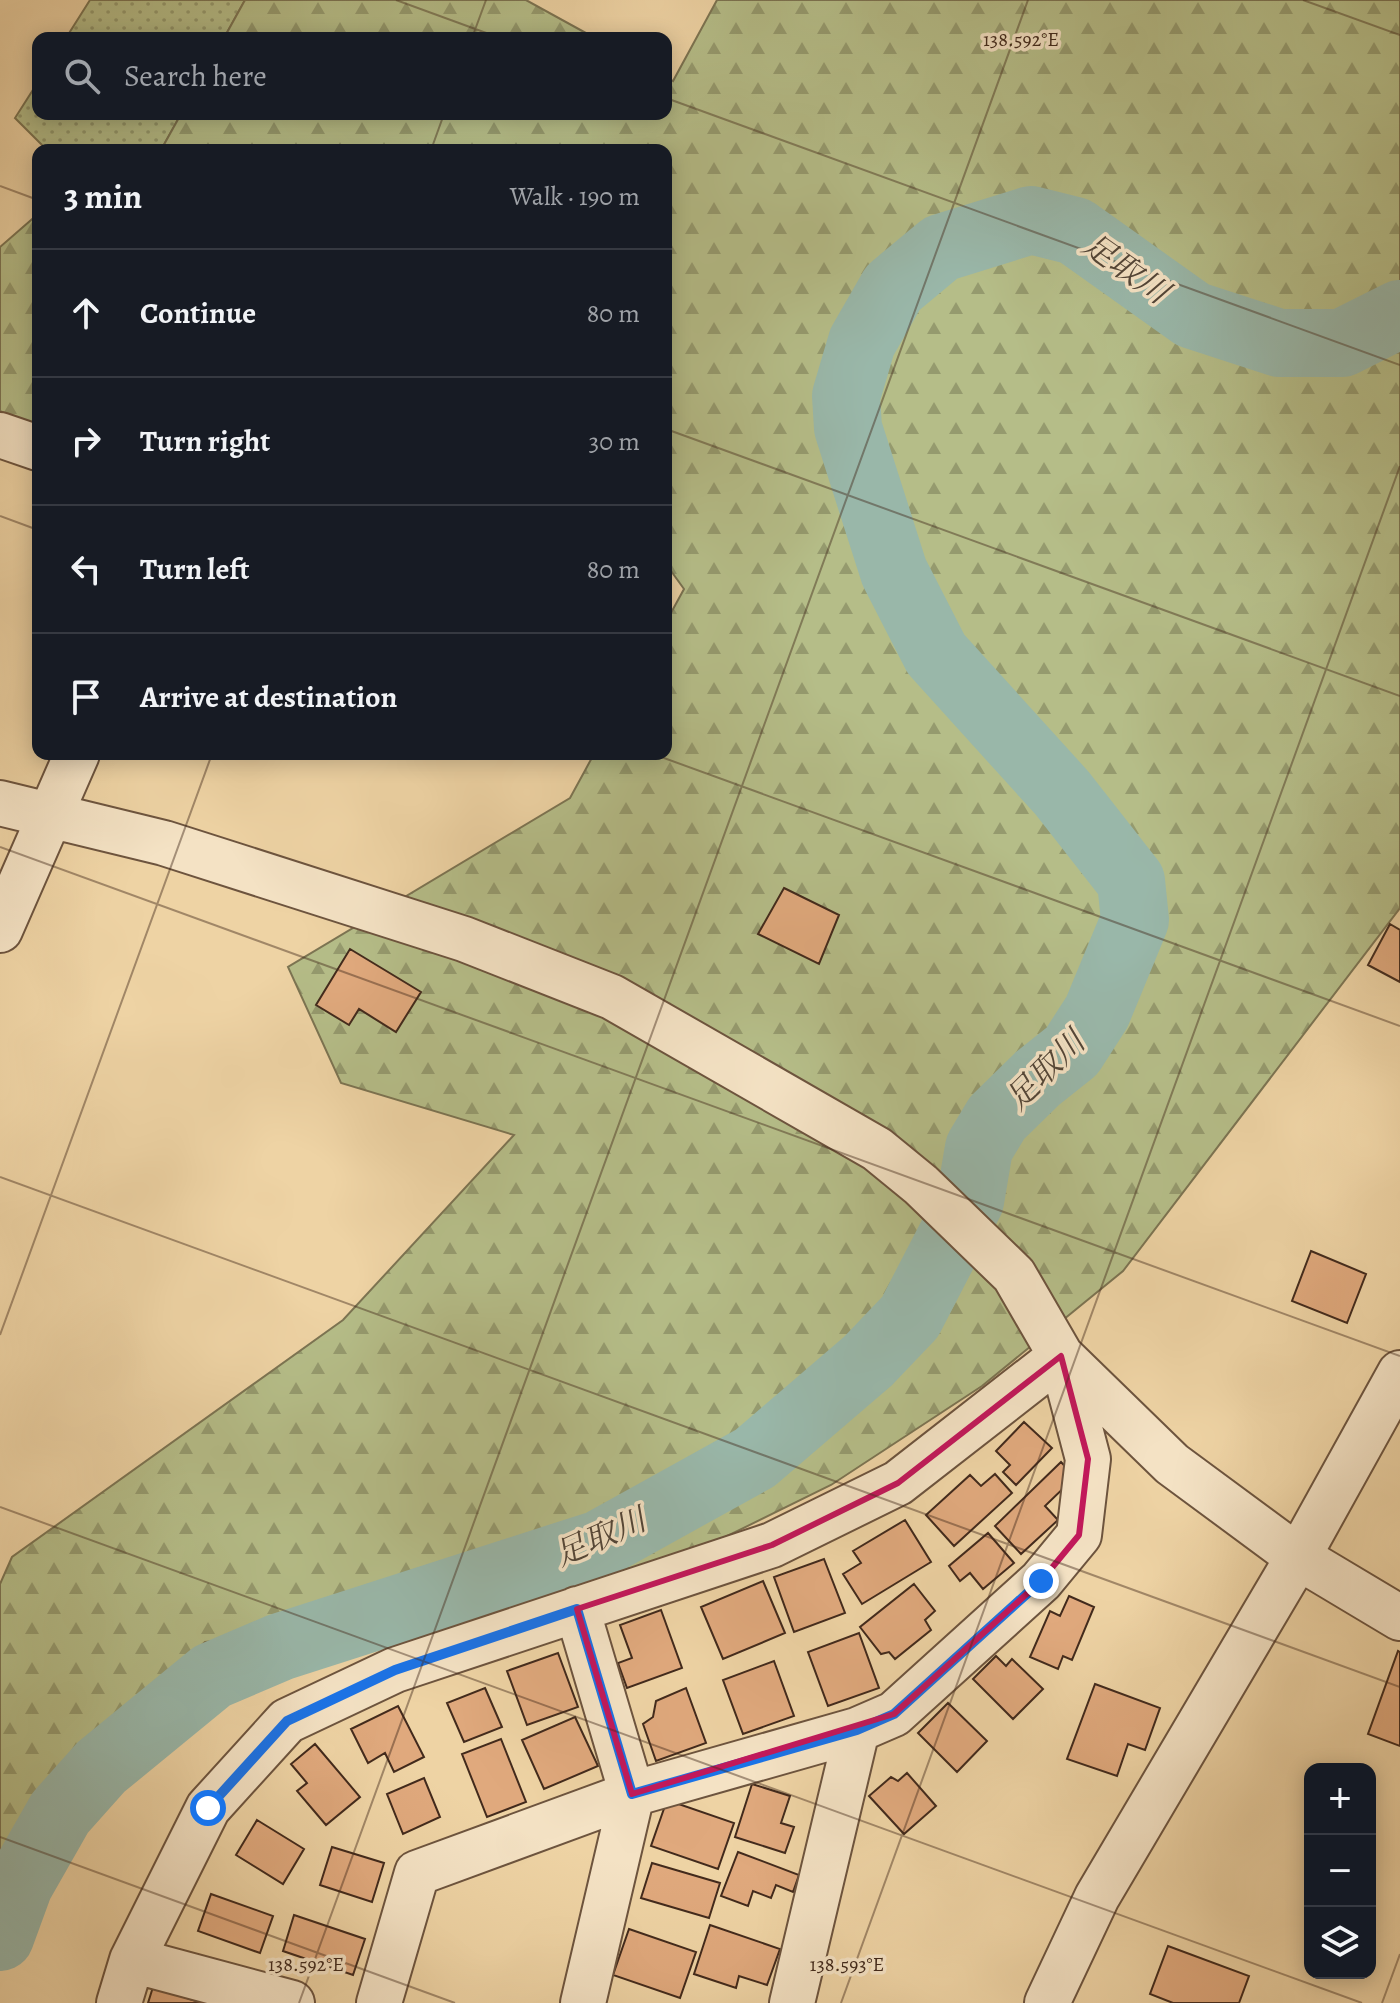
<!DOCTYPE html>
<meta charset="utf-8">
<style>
body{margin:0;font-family:Alegreya,"Noto Serif JP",serif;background:#20242c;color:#f1f3f6}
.controls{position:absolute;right:24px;bottom:24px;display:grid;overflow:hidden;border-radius:16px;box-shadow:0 4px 20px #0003}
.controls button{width:72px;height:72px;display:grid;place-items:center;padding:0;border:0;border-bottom:2px solid #363941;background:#171b24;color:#f1f3f6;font:40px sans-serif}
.stop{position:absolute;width:24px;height:24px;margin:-18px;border:6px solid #1a73e8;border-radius:50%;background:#fff}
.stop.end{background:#1a73e8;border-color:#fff;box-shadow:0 2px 8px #0008}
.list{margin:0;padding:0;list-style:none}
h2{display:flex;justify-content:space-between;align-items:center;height:104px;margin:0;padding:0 32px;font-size:34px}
h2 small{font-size:26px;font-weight:400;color:#9ea1a6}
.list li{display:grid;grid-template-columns:52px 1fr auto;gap:24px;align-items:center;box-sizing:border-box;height:128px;padding:0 32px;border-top:2px solid #363941}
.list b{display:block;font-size:30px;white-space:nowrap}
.list em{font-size:26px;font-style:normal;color:#9ea1a6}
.icon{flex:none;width:44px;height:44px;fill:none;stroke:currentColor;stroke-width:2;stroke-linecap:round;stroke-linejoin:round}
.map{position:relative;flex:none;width:1400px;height:2003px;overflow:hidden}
.search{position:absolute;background:#171b24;box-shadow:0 4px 20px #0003;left:32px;top:32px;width:640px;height:88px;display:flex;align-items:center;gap:20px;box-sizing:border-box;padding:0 28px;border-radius:16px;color:#9ea1a6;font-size:30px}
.panel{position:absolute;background:#171b24;box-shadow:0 4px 20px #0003;left:32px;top:144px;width:640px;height:616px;border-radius:16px}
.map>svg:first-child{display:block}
.grass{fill:url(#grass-dots);stroke:#7c7452;stroke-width:2}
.forest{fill:url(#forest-firs);stroke:#7c7452;stroke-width:2}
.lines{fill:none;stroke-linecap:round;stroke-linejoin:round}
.river{stroke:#99b7a9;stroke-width:68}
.building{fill:#e0a97d;stroke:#422a1c;stroke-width:2}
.minor-casing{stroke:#6d543e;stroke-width:48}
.minor{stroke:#f4e2c4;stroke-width:44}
.route{stroke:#1a73e8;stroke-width:10}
.marked{fill:none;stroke:#c2185b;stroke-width:6;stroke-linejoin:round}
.ticks{fill:none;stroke:#422a1c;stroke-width:2;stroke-opacity:0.45}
.labels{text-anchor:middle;stroke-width:7;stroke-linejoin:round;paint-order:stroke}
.water-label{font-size:32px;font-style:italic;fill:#534638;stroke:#f4e2c4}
.ticks-label{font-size:20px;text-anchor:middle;fill:#422a1c;stroke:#f4e2c4;stroke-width:7;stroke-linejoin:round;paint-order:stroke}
</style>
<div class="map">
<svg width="1400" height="2003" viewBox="0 0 1400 2003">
<defs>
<pattern id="grass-dots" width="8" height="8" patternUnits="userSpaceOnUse" patternTransform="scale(2)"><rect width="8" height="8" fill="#b5bd88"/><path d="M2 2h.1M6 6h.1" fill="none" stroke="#959a6e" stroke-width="1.8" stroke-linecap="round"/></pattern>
<pattern id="forest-firs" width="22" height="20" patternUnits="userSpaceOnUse" patternTransform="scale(2)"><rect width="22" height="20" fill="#b5bd88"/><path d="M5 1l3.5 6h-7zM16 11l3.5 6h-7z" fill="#959a6e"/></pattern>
</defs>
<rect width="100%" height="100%" fill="#eed3a4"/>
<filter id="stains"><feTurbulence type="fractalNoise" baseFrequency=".0025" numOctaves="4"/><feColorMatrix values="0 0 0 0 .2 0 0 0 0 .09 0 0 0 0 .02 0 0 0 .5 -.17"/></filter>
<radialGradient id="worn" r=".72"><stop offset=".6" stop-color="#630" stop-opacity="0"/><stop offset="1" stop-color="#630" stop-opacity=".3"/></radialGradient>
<!-- grass -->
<path class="grass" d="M90,0H245L224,38H66Z
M38,82V114H181L161,150H47L15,118Z"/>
<!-- forest -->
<path class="forest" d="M245,0H526L595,38H224Z
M717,0H1400V908L1123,1271L982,1386L831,1485L715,1542L530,1608L205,1642L18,1823L0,1860V1584L12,1557L343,1320L514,1135L341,1083L288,967L570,798L594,754H666V622L684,589L666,564V150H161L181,114H666V77L673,81Z
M38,214V430L0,411V247Z"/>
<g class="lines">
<!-- river -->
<path class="river" d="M0,1937L19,1885L60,1813L101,1767L212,1676L280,1647L600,1544L755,1458L868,1361L910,1317L970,1201L979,1148L997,1118L1038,1078L1072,1051L1097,1012L1135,920L1131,881L1062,793L936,654L894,572L848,428L846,396L862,342L893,288L941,248L1031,220L1075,231L1193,315L1279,343H1342L1400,314"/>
</g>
<!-- building -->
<path class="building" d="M784,888L839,915L819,964L758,934Z
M1390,924L1400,930V982L1368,965Z
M350,949L421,992L396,1032L359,1009L349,1025L316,1005Z
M1311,1251L1366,1274L1347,1323L1292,1301Z
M1024,1422L1052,1448L1016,1485L1003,1472L1010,1465L996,1451Z
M1061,1462L1075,1477L1045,1506L1058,1520L1021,1554L995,1526Z
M995,1474L1012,1493L954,1546L926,1515L970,1475L981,1486Z
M905,1520L931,1562L862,1604L843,1574L861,1563L853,1551Z
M988,1533L1014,1563L983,1589L970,1573L960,1581L949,1566Z
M824,1559L845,1613L794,1632L774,1577Z
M763,1581L785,1633L723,1659L701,1607Z
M914,1584L935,1611L925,1620L931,1630L895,1659L889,1652L881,1654L860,1627Z
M1069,1596L1094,1607L1072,1660L1063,1656L1058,1669L1030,1657L1050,1611L1060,1616Z
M661,1610L682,1668L627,1688L618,1663L632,1658L620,1625Z
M859,1633L879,1688L828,1706L808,1652Z
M1398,1651L1400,1652V1746L1368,1734Z
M558,1653L578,1707L527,1725L507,1671Z
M996,1656L1006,1666L1012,1659L1043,1689L1013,1719L973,1679Z
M774,1661L794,1716L743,1734L723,1680Z
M1095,1684L1160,1708L1145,1750L1128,1744L1117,1776L1067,1759Z
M485,1688L502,1727L464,1742L447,1703Z
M686,1688L706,1743L656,1761L643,1724L653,1717L656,1701Z
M948,1703L987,1741L957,1772L918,1733Z
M398,1706L424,1757L394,1772L385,1753L368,1763L351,1729Z
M575,1717L598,1766L544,1789L522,1740Z
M501,1739L526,1802L487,1817L462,1754Z
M315,1744L360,1797L326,1825L297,1791L307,1783L291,1764Z
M907,1773L936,1806L904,1834L869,1796L891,1777L898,1781Z
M424,1778L440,1817L403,1834L387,1794Z
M752,1784L790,1796L781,1823L794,1827L785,1853L735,1837Z
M667,1800L734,1823L718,1869L651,1846Z
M257,1820L304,1849L283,1884L236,1855Z
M332,1847L384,1863L372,1902L320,1885Z
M738,1852L799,1875L793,1892L776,1885L771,1898L753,1891L748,1906L721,1896Z
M652,1863L720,1883L709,1918L641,1898Z
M211,1894L273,1916L260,1953L198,1931Z
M294,1915L365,1939L353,1975L283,1951Z
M710,1925L780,1949L767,1985L739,1976L736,1988L694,1974Z
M629,1929L696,1952L680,1998L613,1975Z
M1168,1946L1249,1976L1239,2003H1173L1150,1994Z
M153,1987L202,2003H148Z"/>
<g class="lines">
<defs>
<path id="minor" d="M0,435L38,448
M0,803L164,843L464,939L612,997L877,1149L921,1185L1014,1275L1061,1356L1172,1464L1298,1557L1400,1618
M0,930L77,754
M577,1609L632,1794L583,2003
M132,1960L292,2003
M119,2003L132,1960L208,1808L287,1721L395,1670L772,1545L898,1483L1061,1356L1088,1459L1079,1535L1041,1581L894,1714L857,1730L632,1794L417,1873L379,2003
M792,2003L857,1730
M1047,2003L1097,1897L1298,1557L1400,1373"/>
</defs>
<!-- minor casing -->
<use href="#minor" class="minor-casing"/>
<!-- minor -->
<use href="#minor" class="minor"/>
</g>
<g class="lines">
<!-- route -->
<path class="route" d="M208,1808L287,1721L395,1670L577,1609L632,1794L857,1730L894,1714L1041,1581"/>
</g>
<!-- marked area -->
<path class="marked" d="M1061,1356L1088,1459L1079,1535L1041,1581L894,1714L632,1794L577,1609L772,1545L898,1483Z"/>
<!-- ticks -->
<path class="ticks" d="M396,0L500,38M1303,0L1400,35M472,38L486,0M666,98L1400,365M431,150L444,114M0,186L38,200M666,429L1400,696M0,516L38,530M653,754L1400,1026M0,847L1400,1356M0,1177L1400,1687M0,1335L212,754M0,1507L1362,2003M0,1837L455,2003M299,2003L1028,0M841,2003L1400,466M1382,2003L1400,1954"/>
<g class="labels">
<!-- water labels -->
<g class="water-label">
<text transform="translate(1126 268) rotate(35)" y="11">足取川</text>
<text transform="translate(1045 1070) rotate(-45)" y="11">足取川</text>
<text transform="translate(600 1537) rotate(-24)" y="11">足取川</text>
</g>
</g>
<g class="ticks-label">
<text x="1021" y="46">138.592°E</text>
<text x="306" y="1971">138.592°E</text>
<text x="847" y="1971">138.593°E</text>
</g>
<rect width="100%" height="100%" filter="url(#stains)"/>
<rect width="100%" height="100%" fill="url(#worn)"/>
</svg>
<div class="controls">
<button>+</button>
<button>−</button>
<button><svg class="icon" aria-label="layers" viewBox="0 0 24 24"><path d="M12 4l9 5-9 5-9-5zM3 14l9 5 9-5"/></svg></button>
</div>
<div class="stop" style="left:208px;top:1808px"></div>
<div class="stop end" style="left:1041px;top:1581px"></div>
<div class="search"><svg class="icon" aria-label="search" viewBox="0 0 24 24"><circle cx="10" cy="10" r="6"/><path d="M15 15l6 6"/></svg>Search here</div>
<section class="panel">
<h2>3 min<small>Walk · 190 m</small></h2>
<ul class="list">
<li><svg class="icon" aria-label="ahead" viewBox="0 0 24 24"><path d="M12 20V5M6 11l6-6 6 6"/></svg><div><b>Continue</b></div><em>80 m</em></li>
<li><svg class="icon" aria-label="right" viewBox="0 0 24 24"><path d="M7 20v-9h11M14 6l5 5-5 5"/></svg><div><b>Turn right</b></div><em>30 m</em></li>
<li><svg class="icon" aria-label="left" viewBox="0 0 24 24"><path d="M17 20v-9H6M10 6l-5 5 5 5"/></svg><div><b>Turn left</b></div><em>80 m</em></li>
<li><svg class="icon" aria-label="arrive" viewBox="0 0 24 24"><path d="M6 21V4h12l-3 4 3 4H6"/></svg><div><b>Arrive at destination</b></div></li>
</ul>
</section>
</div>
